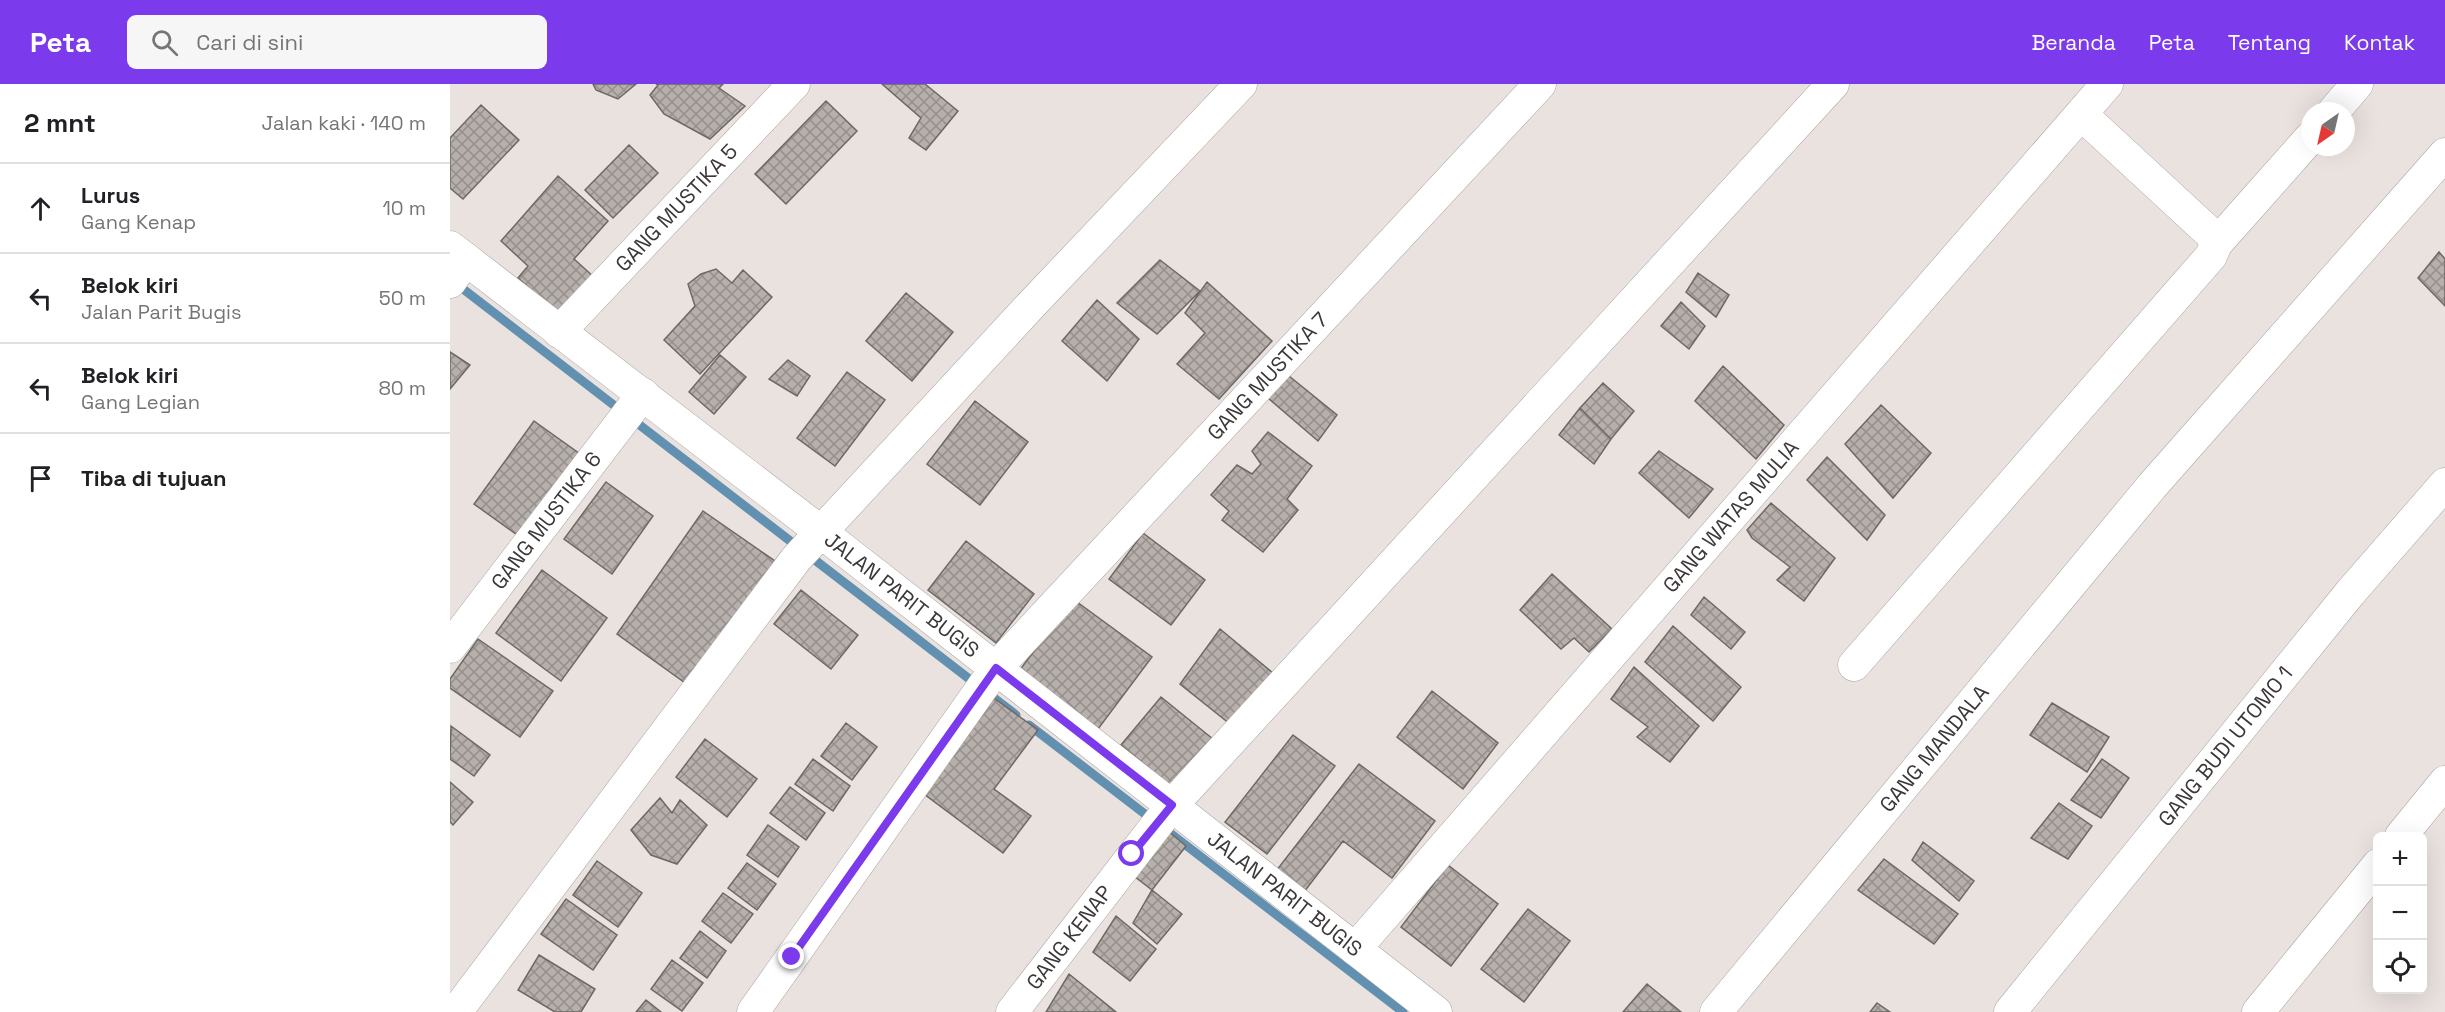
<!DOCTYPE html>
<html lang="id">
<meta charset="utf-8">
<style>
body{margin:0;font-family:"Space Grotesk",sans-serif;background:#f6f6f6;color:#202124}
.controls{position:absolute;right:18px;bottom:18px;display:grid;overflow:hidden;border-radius:9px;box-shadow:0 6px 24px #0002}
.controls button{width:54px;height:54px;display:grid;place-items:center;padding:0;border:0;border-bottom:2px solid #e0e0e0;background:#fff;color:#202124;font:30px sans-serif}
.compass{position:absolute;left:1851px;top:18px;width:54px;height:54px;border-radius:50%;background:#fff;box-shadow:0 6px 24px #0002;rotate:214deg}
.stop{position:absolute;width:18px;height:18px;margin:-14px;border:4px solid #7c3aed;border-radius:50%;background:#fff}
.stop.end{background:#7c3aed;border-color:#fff;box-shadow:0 2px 6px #0008}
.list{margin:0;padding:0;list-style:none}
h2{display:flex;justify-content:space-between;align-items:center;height:78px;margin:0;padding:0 24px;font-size:26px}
h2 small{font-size:20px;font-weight:400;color:#757577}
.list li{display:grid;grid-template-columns:39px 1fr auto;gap:18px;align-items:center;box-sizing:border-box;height:90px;padding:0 24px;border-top:2px solid #e0e0e0}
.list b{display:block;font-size:22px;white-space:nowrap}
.list p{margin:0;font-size:20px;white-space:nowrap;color:#757577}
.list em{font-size:20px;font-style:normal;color:#757577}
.icon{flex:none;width:33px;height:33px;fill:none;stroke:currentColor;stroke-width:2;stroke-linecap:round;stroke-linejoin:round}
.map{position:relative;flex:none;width:1995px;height:928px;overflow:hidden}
header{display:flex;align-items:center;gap:36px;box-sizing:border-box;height:84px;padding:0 30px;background:#7c3aed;color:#fff}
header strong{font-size:28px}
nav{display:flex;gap:33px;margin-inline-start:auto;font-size:21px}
.search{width:420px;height:54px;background:#f6f6f6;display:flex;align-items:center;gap:15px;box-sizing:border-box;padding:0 21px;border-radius:9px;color:#757577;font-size:22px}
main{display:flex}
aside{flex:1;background:#fff}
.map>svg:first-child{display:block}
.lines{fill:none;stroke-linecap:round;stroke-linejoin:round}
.stream{stroke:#6290b1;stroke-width:9}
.building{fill:url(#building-cross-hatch);stroke:#6e6864;stroke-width:1.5}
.street-casing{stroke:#aca5a2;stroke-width:33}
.street{stroke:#fff;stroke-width:32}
.route{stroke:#7c3aed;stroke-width:8}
.labels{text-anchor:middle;stroke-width:6;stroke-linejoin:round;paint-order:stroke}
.street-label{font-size:21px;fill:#3b3837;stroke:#fff}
</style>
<header>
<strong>Peta</strong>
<div class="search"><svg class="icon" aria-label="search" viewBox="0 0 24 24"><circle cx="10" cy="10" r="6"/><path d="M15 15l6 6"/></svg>Cari di sini</div>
<nav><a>Beranda</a><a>Peta</a><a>Tentang</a><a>Kontak</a></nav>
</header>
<main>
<aside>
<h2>2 mnt<small>Jalan kaki · 140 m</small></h2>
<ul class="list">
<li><svg class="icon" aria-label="ahead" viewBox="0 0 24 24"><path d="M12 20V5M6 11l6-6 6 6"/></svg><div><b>Lurus</b><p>Gang Kenap</p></div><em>10 m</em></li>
<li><svg class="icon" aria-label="left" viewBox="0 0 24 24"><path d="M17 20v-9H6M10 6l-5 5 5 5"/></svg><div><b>Belok kiri</b><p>Jalan Parit Bugis</p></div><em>50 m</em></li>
<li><svg class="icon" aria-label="left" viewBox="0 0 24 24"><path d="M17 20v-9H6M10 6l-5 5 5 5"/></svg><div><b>Belok kiri</b><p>Gang Legian</p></div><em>80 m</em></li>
<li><svg class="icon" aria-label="arrive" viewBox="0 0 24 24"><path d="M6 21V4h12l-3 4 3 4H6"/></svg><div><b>Tiba di tujuan</b></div></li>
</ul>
</aside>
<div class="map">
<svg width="1995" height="928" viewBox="0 0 1995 928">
<defs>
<pattern id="building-cross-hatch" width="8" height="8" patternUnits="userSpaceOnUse" patternTransform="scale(1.5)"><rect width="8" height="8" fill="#b6afab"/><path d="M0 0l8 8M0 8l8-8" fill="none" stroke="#958f8c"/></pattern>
</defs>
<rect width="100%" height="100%" fill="#eae2df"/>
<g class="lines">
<!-- stream -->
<path class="stream" d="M4,198L566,631
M579,641L704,737
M720,749L953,928"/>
</g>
<!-- building -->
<path class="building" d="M143,0H186L168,15L146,6Z
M206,0H273L269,4L295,22L260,55L214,30L200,11L208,1Z
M432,0H475L508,27L476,66L459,54L471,34Z
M376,17L407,47L336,120L305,90Z
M31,21L69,56L13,115L0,104V54Z
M179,61L208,89L163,134L135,106Z
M108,92L158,137L124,175L145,194L111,232L68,194L78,182L51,157Z
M1989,168L1995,175V222L1968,194Z
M710,176L750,207L707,250L667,219Z
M266,185L282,199L293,186L322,213L250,290L214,256L245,222L238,200L251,190Z
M1248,189L1279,211L1266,233L1236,208Z
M757,198L822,257L769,315L727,280L755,249L735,229Z
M456,209L503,248L462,297L416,257Z
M647,216L689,255L657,297L612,257Z
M1231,218L1255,242L1239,265L1211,242Z
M0,268L20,281L0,305Z
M270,271L296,293L264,330L239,308Z
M338,276L360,292L347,312L319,295Z
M1273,282L1334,341L1306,375L1245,317Z
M397,288L435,316L385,382L347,354Z
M839,292L887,331L868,357L818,314Z
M1153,299L1184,327L1161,355L1130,324Z
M525,317L578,358L530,421L477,380Z
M1431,321L1481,369L1443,414L1395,360Z
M1130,324L1161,355L1144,380L1109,351Z
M84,337L130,370L70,453L24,420Z
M818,348L862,382L837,415L848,426L813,468L772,436L779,427L761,411L787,381L802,390L811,380L802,367Z
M1209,367L1263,405L1239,434L1189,389Z
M1377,373L1435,431L1417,456L1357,396Z
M156,398L203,432L162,490L114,455Z
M1321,419L1385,474L1354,517L1327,496L1340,483L1302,454L1297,446Z
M253,427L325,477L238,601L167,550Z
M693,449L755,496L721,541L659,495Z
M516,457L584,510L546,559L478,506Z
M92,486L157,534L111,597L46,549Z
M1102,490L1162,545L1139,568L1124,554L1111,565L1070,526Z
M351,506L408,551L381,585L324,540Z
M1254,513L1295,548L1281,565L1241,531Z
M623,515L702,573L648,645L569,587Z
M1223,542L1291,603L1263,637L1195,578Z
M770,545L824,590L780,640L730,600Z
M28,555L103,607L70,653L0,604V595Z
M1184,583L1249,642L1220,678L1187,653L1198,643L1161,615Z
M982,607L1048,659L1013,705L947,653Z
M541,612L588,646L544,705L581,732L553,769L470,707Z
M711,613L763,655L723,704L671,661Z
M1602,619L1659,653L1637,688L1580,651Z
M396,639L427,663L402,696L371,672Z
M1,642L40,671L24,692L0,675Z
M843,651L885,682L817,770L775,738Z
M255,655L307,695L277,733L226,693Z
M363,675L400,702L383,727L345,700Z
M1652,675L1679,694L1651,734L1621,716Z
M909,680L985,737L942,794L893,757L854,808L826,787Z
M0,698L23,718L3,741L0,738Z
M340,703L375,729L356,756L320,729Z
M210,714L222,729L230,716L257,741L227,780L201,771L181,746Z
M1609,719L1642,742L1618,775L1581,754Z
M318,741L349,763L328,793L297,771Z
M718,747L736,762L702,806L684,792Z
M1473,758L1524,797L1509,817L1462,776Z
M1434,775L1508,830L1484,860L1408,806Z
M147,777L192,809L168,843L123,811Z
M297,779L326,800L307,826L278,804Z
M998,781L1048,820L1001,882L951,843Z
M702,806L732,830L707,860L683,839Z
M273,809L303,830L281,859L252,837Z
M116,815L167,851L143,886L91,850Z
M1078,825L1120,857L1074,918L1031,885Z
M666,832L706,865L680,897L643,868Z
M250,847L276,867L257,894L230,874Z
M89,871L145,905L131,928H105L68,906Z
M222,876L253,899L232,927L201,905Z
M619,890L666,928H596Z
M1197,900L1231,928H1173Z
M196,916L211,928H186Z
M1427,919L1440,928H1420Z"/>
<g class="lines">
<defs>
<g id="street">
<path d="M1884,27L1907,0"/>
<path d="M1766,160L1860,54"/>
<path id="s1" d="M0,163L371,448L986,928"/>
<path d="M0,198L16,175"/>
<path id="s2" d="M109,248L344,0"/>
<path id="s3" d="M0,563L193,310"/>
<path d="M1404,581L1761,172L1766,160L1762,151L1631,30"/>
<path d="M1951,752L1995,698"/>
<path id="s4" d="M905,865L1657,0"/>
<path d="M6,928L346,475L582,220L791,0"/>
<path id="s5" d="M303,928L546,584L1090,0"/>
<path id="s6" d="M562,928L722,721L1383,0"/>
<path id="s7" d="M1266,928L1702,402L1995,70"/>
<path id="s8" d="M1560,928L1900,509L1995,400"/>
<path d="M1808,928L1928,781"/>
</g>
</defs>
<!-- street casing -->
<use href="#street" class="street-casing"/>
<!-- street -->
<use href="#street" class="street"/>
</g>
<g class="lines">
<!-- route -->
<path class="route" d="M342,873L546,584L722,721L682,770"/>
</g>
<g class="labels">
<!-- street labels -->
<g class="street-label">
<text dy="7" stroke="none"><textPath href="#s2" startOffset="171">GANG MUSTIKA 5</textPath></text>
<text dy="7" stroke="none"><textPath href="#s5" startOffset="820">GANG MUSTIKA 7</textPath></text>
<text dy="7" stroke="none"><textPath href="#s4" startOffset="573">GANG WATAS MULIA</textPath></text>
<text dy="7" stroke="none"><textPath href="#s3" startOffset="159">GANG MUSTIKA 6</textPath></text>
<text dy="7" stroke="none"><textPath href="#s1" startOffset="570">JALAN PARIT BUGIS</textPath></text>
<text dy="7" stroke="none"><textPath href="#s8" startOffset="342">GANG BUDI UTOMO 1</textPath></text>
<text dy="7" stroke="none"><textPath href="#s7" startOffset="342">GANG MANDALA</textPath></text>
<text dy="7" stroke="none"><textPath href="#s1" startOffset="1056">JALAN PARIT BUGIS</textPath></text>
<text dy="7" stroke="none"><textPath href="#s6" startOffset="94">GANG KENAP</textPath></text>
</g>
</g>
</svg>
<div class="controls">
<button>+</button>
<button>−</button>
<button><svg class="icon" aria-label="locate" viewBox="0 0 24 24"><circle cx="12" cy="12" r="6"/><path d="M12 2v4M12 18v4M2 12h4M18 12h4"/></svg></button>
</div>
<svg class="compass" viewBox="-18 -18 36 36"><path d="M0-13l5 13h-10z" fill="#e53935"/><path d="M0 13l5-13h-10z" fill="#757577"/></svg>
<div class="stop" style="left:682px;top:770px"></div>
<div class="stop end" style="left:342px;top:873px"></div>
</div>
</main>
